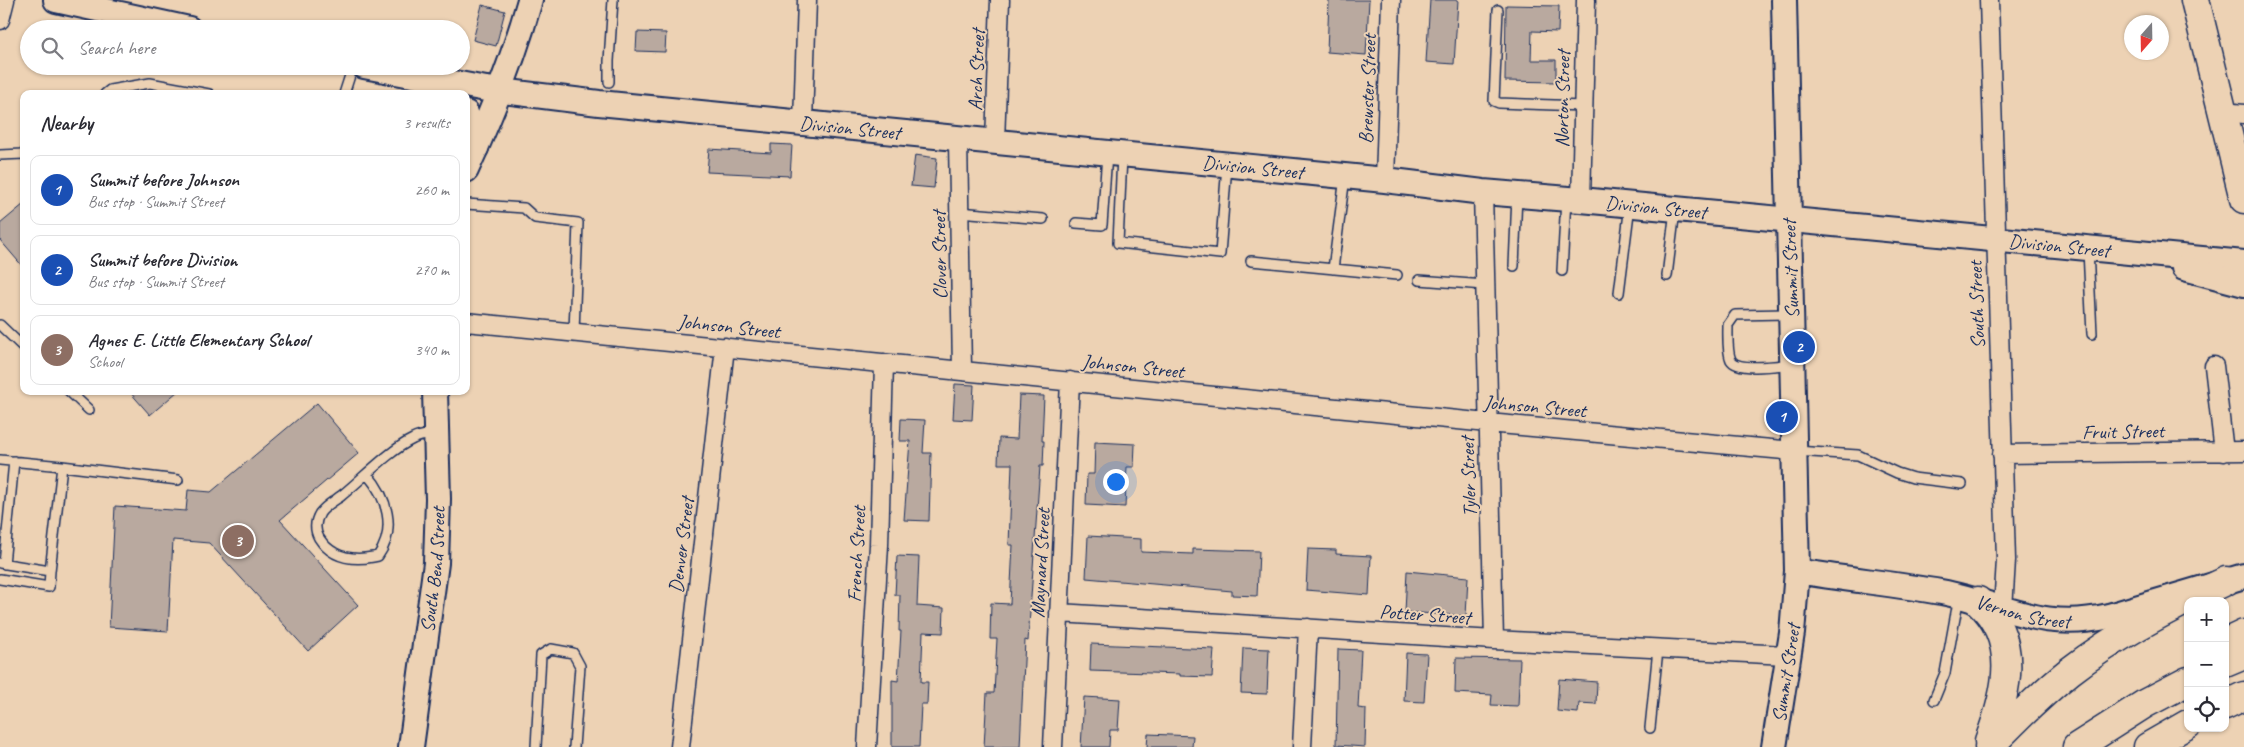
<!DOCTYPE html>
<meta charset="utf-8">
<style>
body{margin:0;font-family:Caveat,sans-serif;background:#f7f7f7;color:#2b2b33}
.controls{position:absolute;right:15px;bottom:15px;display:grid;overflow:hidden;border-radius:10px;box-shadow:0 1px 4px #0004}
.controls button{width:45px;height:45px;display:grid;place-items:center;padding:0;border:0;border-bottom:1px solid #e1e1e2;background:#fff;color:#2b2b33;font:25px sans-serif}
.compass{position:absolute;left:2124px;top:15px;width:45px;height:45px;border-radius:50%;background:#fff;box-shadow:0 1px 4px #0004;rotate:200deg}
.you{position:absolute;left:1115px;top:481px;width:18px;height:18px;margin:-12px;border:4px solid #fff;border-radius:50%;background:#1a73e8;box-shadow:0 0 0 8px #1a73e833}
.badge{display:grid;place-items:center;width:32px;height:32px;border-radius:50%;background:#111827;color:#fff;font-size:16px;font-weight:700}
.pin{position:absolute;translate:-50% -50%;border:2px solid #fff;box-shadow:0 1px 5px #0006}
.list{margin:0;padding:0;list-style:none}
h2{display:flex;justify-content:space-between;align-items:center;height:65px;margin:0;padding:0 20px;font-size:21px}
h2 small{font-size:16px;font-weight:400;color:#7c7c81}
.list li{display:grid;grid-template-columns:32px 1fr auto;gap:15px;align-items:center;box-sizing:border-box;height:70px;margin:0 10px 10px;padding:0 10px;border:1px solid #e1e1e2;border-radius:10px}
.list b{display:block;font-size:19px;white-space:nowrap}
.list p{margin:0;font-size:16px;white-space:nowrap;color:#7c7c81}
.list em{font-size:16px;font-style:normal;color:#7c7c81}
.icon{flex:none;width:28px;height:28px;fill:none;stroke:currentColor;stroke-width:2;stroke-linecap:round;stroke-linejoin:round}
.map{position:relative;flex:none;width:2244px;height:747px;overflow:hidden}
.search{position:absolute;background:#fff;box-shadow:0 1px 4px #0004;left:20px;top:20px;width:450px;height:55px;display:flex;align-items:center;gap:12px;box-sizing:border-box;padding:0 18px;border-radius:28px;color:#7c7c81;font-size:19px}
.panel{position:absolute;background:#fff;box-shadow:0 1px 4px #0004;left:20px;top:90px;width:450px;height:305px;border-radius:10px}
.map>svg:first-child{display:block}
.building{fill:#b9a99f;stroke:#1b2f5e}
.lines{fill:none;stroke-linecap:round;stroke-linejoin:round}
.lane-casing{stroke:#1b2f5e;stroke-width:12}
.street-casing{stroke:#1b2f5e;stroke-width:21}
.secondary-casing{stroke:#1b2f5e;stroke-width:28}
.primary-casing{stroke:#1b2f5e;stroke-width:31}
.highway-casing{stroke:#1b2f5e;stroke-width:31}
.lane{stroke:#edd2b4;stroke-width:9}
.street{stroke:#edd2b4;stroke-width:18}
.secondary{stroke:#edd2b4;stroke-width:24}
.primary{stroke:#edd2b4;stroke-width:28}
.highway{stroke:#edd2b4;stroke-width:28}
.labels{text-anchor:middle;stroke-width:4;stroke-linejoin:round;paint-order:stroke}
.street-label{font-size:20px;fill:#1b2f5e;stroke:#edd2b4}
</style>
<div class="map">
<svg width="2244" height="747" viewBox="0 0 2244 747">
<rect width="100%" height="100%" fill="#edd2b4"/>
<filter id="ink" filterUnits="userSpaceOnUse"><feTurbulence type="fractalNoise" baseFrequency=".02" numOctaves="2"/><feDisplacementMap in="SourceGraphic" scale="10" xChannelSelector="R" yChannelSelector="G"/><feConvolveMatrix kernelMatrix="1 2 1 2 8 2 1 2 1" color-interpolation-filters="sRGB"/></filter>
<g filter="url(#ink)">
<!-- building -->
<path class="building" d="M1329,0H1369L1366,55L1327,52Z
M1430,0H1458L1454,64L1426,62Z
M482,5L505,11L496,46L473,40Z
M1506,5L1559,6L1558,32L1532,31L1531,60H1556V82L1505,81Z
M637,32L666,33L665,52L636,51Z
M771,144L792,145L790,176L707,172L709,149L771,153Z
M915,155L937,158L934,188L911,186Z
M24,204V268L0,240V224Z
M955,384L974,385L972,420L953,419Z
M129,391H178L150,415Z
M1019,395L1044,396L1042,441H1044L1043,466H1040L1028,641L1025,640L1020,747H984L987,693H994L997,639H990L991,603L1010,604L1013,545H1009L1012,464H998L999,438L1017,439Z
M317,403L359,453L280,520L358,605L308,651L209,543L173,540L168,631L109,627L115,506L186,511L188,490L211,492Z
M901,419L925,420L923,453H931L929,521L904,520L910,441H900Z
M1095,442L1135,444L1134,467H1127L1125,507L1086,505L1087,474H1094Z
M1088,536L1141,539V552L1193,554V549L1259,551L1257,596L1232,595V591L1086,578Z
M1308,549L1336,550V554L1371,556L1369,595L1306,590Z
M897,556L919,557L917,606L944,608L943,633L923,632L921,682H928L927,704H921L919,747H892V680L898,681L901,631H899L900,595H895Z
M1407,571L1468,577L1466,616L1405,612Z
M1091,644L1214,649L1212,677L1180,676V674L1090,671Z
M1243,648L1269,649L1267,694L1241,693Z
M1338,649L1361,650L1358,708L1366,709L1365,747L1336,745Z
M1406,653L1427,654L1424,702L1404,701Z
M1456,658L1520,659L1518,706L1491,705L1492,695L1455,693Z
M1559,679L1597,682L1596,704L1579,703L1578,713L1557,711Z
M1084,697L1120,699L1118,730H1110L1109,747H1081Z
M1148,734L1193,736L1192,747H1147Z"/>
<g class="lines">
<defs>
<path id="lane" d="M1498,10L1494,101L1499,103L1583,106
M609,82V61L613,0
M105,94L110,90L150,83L209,94
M344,94L353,66
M0,155L24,154
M1122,156L1118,243L1220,254L1227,165
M466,204L524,208L535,218L578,223L574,332
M959,212L1043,219
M1076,223L1102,225L1107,154
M2088,250L2092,334
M1251,261L1397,275
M1514,266L1517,195
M1333,269L1345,177
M1562,271L1566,199
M1667,276L1675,210
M1419,280L1485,285
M1619,293L1630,205
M1791,314L1735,315L1728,325C1728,335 1727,352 1731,360C1738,372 1781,365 1793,364
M0,325L24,348
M69,391L89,410
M1795,451L1858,455L1897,473L1913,478L1962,484
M0,460L62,466L50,571L0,563
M62,466L178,480
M367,474C387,497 397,529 378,556L373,557C351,561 331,557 319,538C314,529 315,521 320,513C325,506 334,501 341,496C362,479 390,450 413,439C420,435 428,435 436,434
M4,564L14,461
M0,579L49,587L50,571
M1934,700L1945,673L1959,596
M1650,728L1658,649
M536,747L541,655L551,649L573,653L580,666L574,747"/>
<path id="street" d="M1989,0L2006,560L2003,609
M0,20L5,0
M2223,112L2244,114
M803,122L807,0
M958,140L962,370
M995,142L1000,0
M1385,180L1391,0
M1483,192L1494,640
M1581,200L1586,0
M466,322L1488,423L1794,451
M2214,366L2224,452
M2002,454L2244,451
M1059,613L1494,640L1788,655
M680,747L725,347
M867,747L879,545L884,363
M1053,747L1070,381
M1302,747L1308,628"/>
<g id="secondary">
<path d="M56,0L189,29"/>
<path id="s1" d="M364,66L486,89L599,103L1385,180L1483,192L1581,200L2244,263"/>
<path d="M466,113L476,148"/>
<path d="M466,170C492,113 513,61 530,0"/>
<path d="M2184,268L2244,284"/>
<path id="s2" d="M1797,571C1845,579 1893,584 1941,592C2006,604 2040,632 2109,616L2244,576"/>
<path id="s3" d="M411,747L436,563L438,499L435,391"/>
<path id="s4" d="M1774,747L1792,633L1797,571L1784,0"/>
</g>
<path id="primary" d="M2195,0L2244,199"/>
<path id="highway" d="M1978,601C2021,640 2007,693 1989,741
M2225,643L2244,634
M2225,663L2244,655
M2225,705L2244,696
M1989,747C2015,720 2041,694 2070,671C2118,634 2172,606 2226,581
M2077,747L2146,703L2188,681
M2148,747L2188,724"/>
</defs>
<!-- lane casing -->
<use href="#lane" class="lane-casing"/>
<!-- street casing -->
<use href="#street" class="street-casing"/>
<!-- secondary casing -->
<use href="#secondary" class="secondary-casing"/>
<!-- primary casing -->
<use href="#primary" class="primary-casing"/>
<!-- highway casing -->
<use href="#highway" class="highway-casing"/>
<!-- lane -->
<use href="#lane" class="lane"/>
<!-- street -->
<use href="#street" class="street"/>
<!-- secondary -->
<use href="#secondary" class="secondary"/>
<!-- primary -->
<use href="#primary" class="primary"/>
<!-- highway -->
<use href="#highway" class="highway"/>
</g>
</g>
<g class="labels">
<!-- street labels -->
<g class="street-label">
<text transform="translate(976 70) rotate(-88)" y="7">Arch Street</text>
<text transform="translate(1367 89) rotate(-88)" y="7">Brewster Street</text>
<text transform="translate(1562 99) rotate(-89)" y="7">Norton Street</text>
<text dy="7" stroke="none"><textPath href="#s1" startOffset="490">Division Street</textPath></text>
<text dy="7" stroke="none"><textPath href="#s1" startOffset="895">Division Street</textPath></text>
<text dy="7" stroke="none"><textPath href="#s1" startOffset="1300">Division Street</textPath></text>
<text dy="7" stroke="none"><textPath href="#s1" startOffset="1705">Division Street</textPath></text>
<text transform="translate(939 255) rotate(-91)" y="7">Clover Street</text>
<text transform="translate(1790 269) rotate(-92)" y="7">Summit Street</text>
<text transform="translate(1976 305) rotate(-92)" y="7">South Street</text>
<text transform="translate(729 326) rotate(6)" y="7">Johnson Street</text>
<text transform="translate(1133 366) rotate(6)" y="7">Johnson Street</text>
<text transform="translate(1535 406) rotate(5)" y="7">Johnson Street</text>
<text transform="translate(2123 431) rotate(-1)" y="7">Fruit Street</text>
<text transform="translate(1468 477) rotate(-92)" y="7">Tyler Street</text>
<text transform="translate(681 545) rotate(-83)" y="7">Denver Street</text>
<text transform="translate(856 554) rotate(-87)" y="7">French Street</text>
<text transform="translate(1040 563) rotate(-87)" y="7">Maynard Street</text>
<text dy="7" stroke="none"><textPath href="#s3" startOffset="179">South Bend Street</textPath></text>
<text dy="7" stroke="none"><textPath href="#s2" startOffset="230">Vernon Street</textPath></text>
<text transform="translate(1425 614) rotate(4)" y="7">Potter Street</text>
<text dy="7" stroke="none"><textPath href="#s4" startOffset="75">Summit Street</textPath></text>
</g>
</g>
</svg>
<div class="controls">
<button>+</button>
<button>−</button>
<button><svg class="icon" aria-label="locate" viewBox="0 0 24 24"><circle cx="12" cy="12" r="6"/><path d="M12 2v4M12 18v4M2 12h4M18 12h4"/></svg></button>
</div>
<svg class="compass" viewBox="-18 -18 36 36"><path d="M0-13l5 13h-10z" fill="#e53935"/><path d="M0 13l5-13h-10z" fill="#7c7c81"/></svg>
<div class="you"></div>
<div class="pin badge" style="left:1782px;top:417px;background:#1a4fb4">1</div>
<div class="pin badge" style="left:1799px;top:347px;background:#1a4fb4">2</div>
<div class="pin badge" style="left:238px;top:541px;background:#8d6e63">3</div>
<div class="search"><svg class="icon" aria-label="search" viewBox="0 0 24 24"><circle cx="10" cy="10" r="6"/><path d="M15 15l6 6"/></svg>Search here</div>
<section class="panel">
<h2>Nearby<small>3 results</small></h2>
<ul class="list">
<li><span class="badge" style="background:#1a4fb4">1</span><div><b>Summit before Johnson</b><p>Bus stop · Summit Street</p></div><em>260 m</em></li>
<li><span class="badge" style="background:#1a4fb4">2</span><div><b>Summit before Division</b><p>Bus stop · Summit Street</p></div><em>270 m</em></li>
<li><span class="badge" style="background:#8d6e63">3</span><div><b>Agnes E. Little Elementary School</b><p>School</p></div><em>340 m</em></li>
</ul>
</section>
</div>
